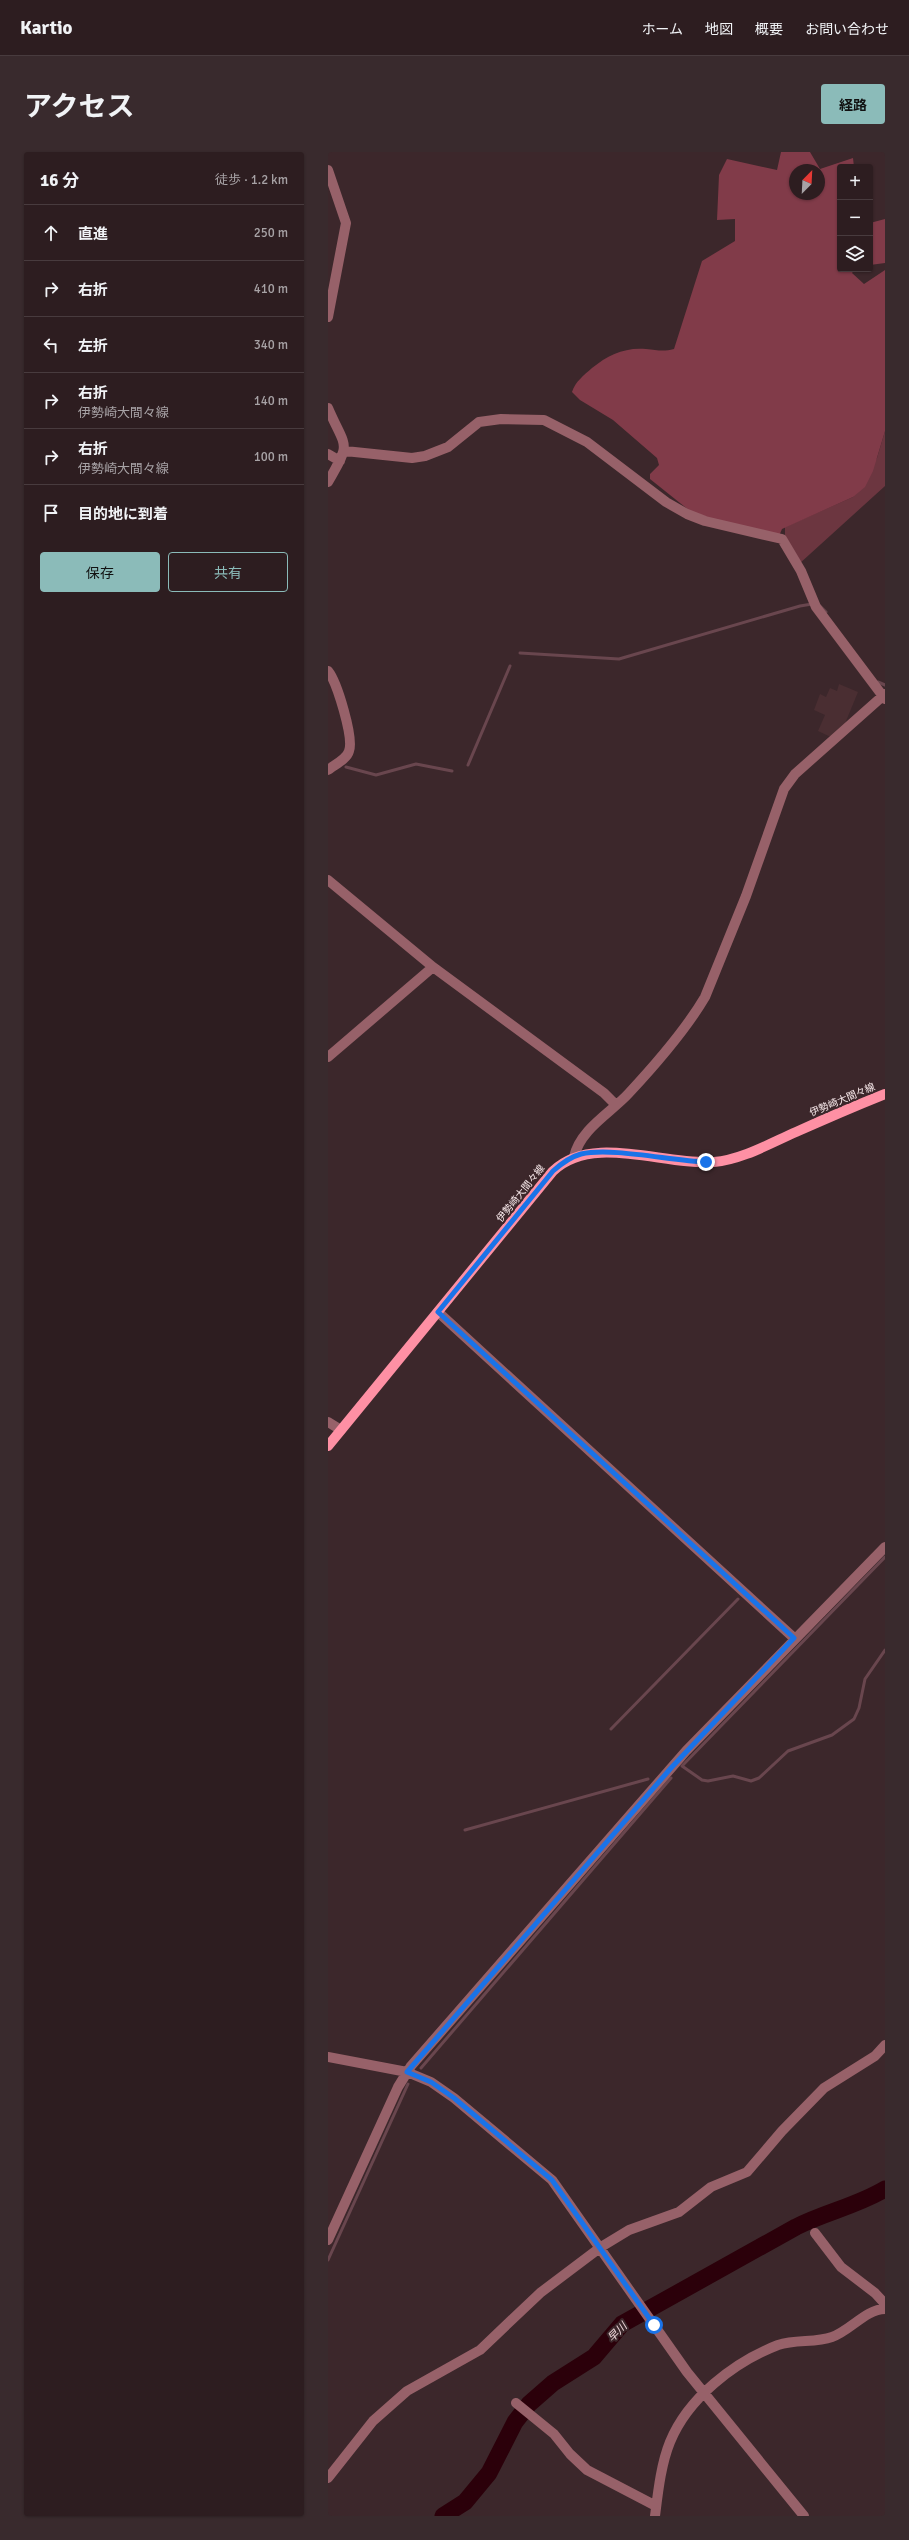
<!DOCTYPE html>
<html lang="ja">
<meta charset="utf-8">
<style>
body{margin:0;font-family:Signika,"Noto Sans JP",sans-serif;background:#392a2d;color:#f1f3f6}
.controls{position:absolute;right:12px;top:12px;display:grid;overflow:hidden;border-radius:4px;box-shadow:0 1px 3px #0004}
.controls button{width:36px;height:36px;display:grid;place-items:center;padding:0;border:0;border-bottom:1px solid #483b3e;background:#2d1d20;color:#f1f3f6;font:20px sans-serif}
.compass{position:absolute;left:461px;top:12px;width:36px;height:36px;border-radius:50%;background:#2d1d20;box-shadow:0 1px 3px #0004;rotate:24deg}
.stop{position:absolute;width:12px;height:12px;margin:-9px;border:3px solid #1a73e8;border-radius:50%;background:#fff}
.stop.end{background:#1a73e8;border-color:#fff;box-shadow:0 1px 4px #0008}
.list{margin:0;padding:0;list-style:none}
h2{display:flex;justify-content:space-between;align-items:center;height:52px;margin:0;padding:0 16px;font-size:17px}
h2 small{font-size:13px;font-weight:400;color:#a7a2a5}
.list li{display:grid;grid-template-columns:26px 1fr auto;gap:12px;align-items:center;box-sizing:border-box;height:56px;padding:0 16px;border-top:1px solid #483b3e}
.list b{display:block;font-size:15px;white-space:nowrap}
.list p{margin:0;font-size:13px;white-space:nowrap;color:#a7a2a5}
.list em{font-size:13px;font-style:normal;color:#a7a2a5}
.actions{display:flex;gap:8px;padding:12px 16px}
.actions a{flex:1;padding:9px 0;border:1px solid #8bbbb9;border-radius:4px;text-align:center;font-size:14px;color:#8bbbb9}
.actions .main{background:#8bbbb9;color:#111}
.icon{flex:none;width:22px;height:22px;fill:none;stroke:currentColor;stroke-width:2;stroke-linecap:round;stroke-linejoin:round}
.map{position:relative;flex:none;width:557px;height:2364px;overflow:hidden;border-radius:4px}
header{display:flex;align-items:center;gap:24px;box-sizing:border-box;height:56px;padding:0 20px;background:#2d1d20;border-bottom:1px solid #483b3e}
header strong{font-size:19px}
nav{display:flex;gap:22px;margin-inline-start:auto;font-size:14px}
.intro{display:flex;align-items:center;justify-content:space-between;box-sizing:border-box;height:96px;padding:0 24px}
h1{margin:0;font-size:28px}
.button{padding:10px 18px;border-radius:4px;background:#8bbbb9;color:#111;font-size:14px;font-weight:700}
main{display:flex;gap:24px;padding:0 24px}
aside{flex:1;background:#2d1d20;border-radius:4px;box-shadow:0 1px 3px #0004}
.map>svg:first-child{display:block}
.built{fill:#4a2e32}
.green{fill:#6c3640}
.forest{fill:#813b49;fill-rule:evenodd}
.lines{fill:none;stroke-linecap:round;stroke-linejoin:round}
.stream{stroke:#69464e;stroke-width:3}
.river{stroke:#2b000a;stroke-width:17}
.minor{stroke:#976169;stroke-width:10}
.major{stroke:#fe90a4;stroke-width:10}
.route{stroke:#1a73e8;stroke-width:5}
.labels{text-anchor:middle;stroke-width:4;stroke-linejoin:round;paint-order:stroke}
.street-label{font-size:10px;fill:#f9eaec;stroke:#3c272b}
.water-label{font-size:11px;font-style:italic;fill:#f0d9dc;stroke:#3c272b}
</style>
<header>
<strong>Kartio</strong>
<nav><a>ホーム</a><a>地図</a><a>概要</a><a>お問い合わせ</a></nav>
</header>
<div class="intro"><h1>アクセス</h1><a class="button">経路</a></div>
<main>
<aside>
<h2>16 分<small>徒歩 · 1.2 km</small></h2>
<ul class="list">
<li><svg class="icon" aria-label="ahead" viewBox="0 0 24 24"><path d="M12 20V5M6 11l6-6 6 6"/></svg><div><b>直進</b></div><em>250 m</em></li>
<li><svg class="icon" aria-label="right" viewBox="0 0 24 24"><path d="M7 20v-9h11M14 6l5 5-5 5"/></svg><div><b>右折</b></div><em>410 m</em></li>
<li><svg class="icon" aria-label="left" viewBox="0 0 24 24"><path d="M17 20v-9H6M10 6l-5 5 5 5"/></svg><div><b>左折</b></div><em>340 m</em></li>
<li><svg class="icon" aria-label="right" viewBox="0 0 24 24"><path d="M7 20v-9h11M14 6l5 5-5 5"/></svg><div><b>右折</b><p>伊勢崎大間々線</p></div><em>140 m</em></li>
<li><svg class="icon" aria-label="right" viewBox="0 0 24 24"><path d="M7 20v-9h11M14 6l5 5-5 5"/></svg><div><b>右折</b><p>伊勢崎大間々線</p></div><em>100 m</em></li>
<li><svg class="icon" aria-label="arrive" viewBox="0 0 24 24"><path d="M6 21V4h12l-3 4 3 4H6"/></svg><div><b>目的地に到着</b></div></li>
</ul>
<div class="actions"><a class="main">保存</a><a>共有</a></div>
</aside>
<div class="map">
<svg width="557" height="2364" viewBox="0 0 557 2364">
<rect width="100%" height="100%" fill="#3c272b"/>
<!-- built -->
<path class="built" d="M511,532L530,540L516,574L505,586L490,579L497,563L486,558L492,542L498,545L502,536L509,539Z"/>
<!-- green -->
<path class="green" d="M557,279V334L471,412L457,387V375L525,345L549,306Z"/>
<!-- forest -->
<path class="forest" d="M453,0H482L492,17L525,6L526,15H512V117H527L524,121L536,132L557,118V279L545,319L537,335L525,345L454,377L451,384L387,369L362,359L322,327V322L331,313L329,306L285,268L252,248L244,240C247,230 256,223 264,216C280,203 297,195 318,197C329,198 335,200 346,197L374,109L407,89V67L389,68L391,23L399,7L449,18ZM467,18H491V42H467Z
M557,67V111L542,113V71Z"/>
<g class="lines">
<!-- stream -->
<path class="stream" d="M490,452L498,460
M192,501L291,507L472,454L484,452
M550,530L557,533
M140,613L182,514
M18,615L48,623L88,612L124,619
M557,1405L354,1614L374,1628L380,1629L405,1624L423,1629L431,1626L460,1599L504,1583L526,1567L531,1556L537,1527L557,1498
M283,1577L410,1447
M137,1678L320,1627
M93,1916L343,1626
M0,2108L80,1932"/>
<!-- river -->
<path class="river" d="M115,2364L137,2350L161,2321L187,2270L201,2252L225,2231L266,2205L294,2172L468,2075C497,2060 529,2054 557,2037"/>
<!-- minor -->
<path class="minor" d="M0,18L18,71L0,165
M0,256C18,298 24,288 0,330
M17,299L84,306L97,304L120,295L151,270L173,267L216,268L259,290L338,350L359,362L377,369L454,387L473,419L488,455L557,547
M0,302L12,309
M0,519C9,530 26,586 21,599C19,607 6,613 0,618
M0,728L105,815L276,941L288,953
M0,905L105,815
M246,1005C252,977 284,960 301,941C328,912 357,879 377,845L418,744L456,637L467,622L557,542
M110,1160L466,1486
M0,1270L13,1278
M0,1905L79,1920L103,1930L126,1946L224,2028L359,2220L476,2364
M487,2081L513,2115L547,2141L557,2152
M0,2088L70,1935L83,1914L358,1599L557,1395
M188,2251L226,2282L242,2302L259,2318L328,2354
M0,2326L45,2269L79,2239L152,2198L212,2141L273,2095L301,2078L351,2060L383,2035L419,2020L454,1979L496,1936L547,1904L557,1893
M327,2364C330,2340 333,2312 342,2290C360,2246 406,2210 450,2193C468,2187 487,2191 504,2185C522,2179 538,2157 557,2157"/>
<!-- major -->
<path class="major" d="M0,1294L225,1019C265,981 336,1014 386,1010C413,1008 443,991 468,980C497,967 527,954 557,942"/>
</g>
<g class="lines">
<!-- route -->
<path class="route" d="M326,2173L224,2028L126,1946L103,1930L79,1920L343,1616L466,1486L110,1160L225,1019C234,1011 242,1005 253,1002C284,995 344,1009 378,1010"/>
</g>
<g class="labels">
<!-- street labels -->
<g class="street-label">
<text transform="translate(514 947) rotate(-23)" y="4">伊勢崎大間々線</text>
<text transform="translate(192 1041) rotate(-51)" y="4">伊勢崎大間々線</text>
</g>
<!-- water labels -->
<g class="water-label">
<text transform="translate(289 2180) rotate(-45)" y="4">早川</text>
</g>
</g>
</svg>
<div class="controls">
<button>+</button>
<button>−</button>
<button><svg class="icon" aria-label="layers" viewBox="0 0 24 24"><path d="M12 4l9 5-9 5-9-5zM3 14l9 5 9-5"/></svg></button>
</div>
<svg class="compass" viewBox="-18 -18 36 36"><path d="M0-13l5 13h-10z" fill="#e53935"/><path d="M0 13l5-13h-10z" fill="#a7a2a5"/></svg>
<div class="stop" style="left:326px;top:2173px"></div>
<div class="stop end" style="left:378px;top:1010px"></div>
</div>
</main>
